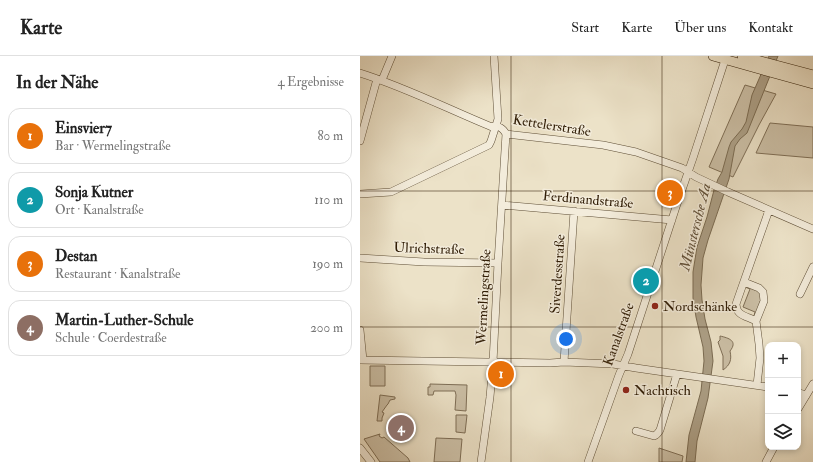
<!DOCTYPE html>
<html lang="de">
<meta charset="utf-8">
<style>
body{margin:0;font-family:"IM FELL Double Pica",serif;background:#f2f2f2;color:#222}
.controls{position:absolute;right:12px;bottom:12px;display:grid;overflow:hidden;border-radius:8px;box-shadow:0 2px 6px #0003}
.controls button{width:36px;height:36px;display:grid;place-items:center;padding:0;border:0;border-bottom:1px solid #e0e0e0;background:#fff;color:#222;font:20px sans-serif}
.you{position:absolute;left:206px;top:283px;width:14px;height:14px;margin:-10px;border:3px solid #fff;border-radius:50%;background:#1a73e8;box-shadow:0 0 0 6px #1a73e833}
.badge{display:grid;place-items:center;width:26px;height:26px;border-radius:50%;background:#111827;color:#fff;font-size:13px;font-weight:700}
.pin{position:absolute;translate:-50% -50%;border:2px solid #fff;box-shadow:0 1px 4px #0006}
.list{margin:0;padding:0;list-style:none}
h2{display:flex;justify-content:space-between;align-items:center;height:52px;margin:0;padding:0 16px;font-size:17px}
h2 small{font-size:13px;font-weight:400;color:#767676}
.list li{display:grid;grid-template-columns:26px 1fr auto;gap:12px;align-items:center;box-sizing:border-box;height:56px;margin:0 8px 8px;padding:0 8px;border:1px solid #e0e0e0;border-radius:12px}
.list b{display:block;font-size:15px;white-space:nowrap}
.list p{margin:0;font-size:13px;white-space:nowrap;color:#767676}
.list em{font-size:13px;font-style:normal;color:#767676}
.icon{flex:none;width:22px;height:22px;fill:none;stroke:currentColor;stroke-width:2;stroke-linecap:round;stroke-linejoin:round}
.map{position:relative;flex:none;width:453px;height:406px;overflow:hidden}
header{display:flex;align-items:center;gap:24px;box-sizing:border-box;height:56px;padding:0 20px;background:#fff;border-bottom:1px solid #e0e0e0}
header strong{font-size:19px}
nav{display:flex;gap:22px;margin-inline-start:auto;font-size:14px}
main{display:flex}
aside{flex:1;background:#fff}
.map>svg:first-child{display:block}
.green{fill:#ccc0a7;stroke:#7e6e56}
.water{fill:#ac9f86;stroke:#7a6b52}
.lines{fill:none;stroke-linecap:round;stroke-linejoin:round}
.minor-casing{stroke:#5e4e36;stroke-width:8}
.major-casing{stroke:#2f1c05;stroke-width:10}
.minor{stroke:#f3ecdb;stroke-width:7}
.major{stroke:#ece2c8;stroke-width:9}
.grid{fill:none;stroke:#2f1c05;stroke-width:1;stroke-opacity:0.55}
.poi-dot{fill:#8f2418;stroke:#f3ecdb;stroke-width:1.5}
.labels{text-anchor:middle;stroke-width:3;stroke-linejoin:round;paint-order:stroke}
.street-label{font-size:14px;fill:#2f1c05;stroke:#f3ecdb}
.poi-label{font-size:14px;fill:#2f1c05;stroke:#f3ecdb;text-anchor:start}
.water-label{font-size:15px;font-style:italic;fill:#615039;stroke:#f3ecdb}
</style>
<header>
<strong>Karte</strong>
<nav><a>Start</a><a>Karte</a><a>Über uns</a><a>Kontakt</a></nav>
</header>
<main>
<aside>
<h2>In der Nähe<small>4 Ergebnisse</small></h2>
<ul class="list">
<li><span class="badge" style="background:#e8710a">1</span><div><b>Einsvier7</b><p>Bar · Wermelingstraße</p></div><em>80 m</em></li>
<li><span class="badge" style="background:#0f9aa8">2</span><div><b>Sonja Kutner</b><p>Ort · Kanalstraße</p></div><em>110 m</em></li>
<li><span class="badge" style="background:#e8710a">3</span><div><b>Destan</b><p>Restaurant · Kanalstraße</p></div><em>190 m</em></li>
<li><span class="badge" style="background:#8d6e63">4</span><div><b>Martin-Luther-Schule</b><p>Schule · Coerdestraße</p></div><em>200 m</em></li>
</ul>
</aside>
<div class="map">
<svg width="453" height="406" viewBox="0 0 453 406">
<rect width="100%" height="100%" fill="#ece2c8"/>
<filter id="stains"><feTurbulence type="fractalNoise" baseFrequency=".005" numOctaves="4"/><feColorMatrix values="0 0 0 0 .2 0 0 0 0 .09 0 0 0 0 .02 0 0 0 .5 -.17"/></filter>
<radialGradient id="worn" r=".72"><stop offset=".6" stop-color="#630" stop-opacity="0"/><stop offset="1" stop-color="#630" stop-opacity=".3"/></radialGradient>
<!-- green -->
<path class="green" d="M385,29L416,38L399,69L373,121L349,111Z
M410,67L453,71V102L396,97Z
M385,229L396,233L402,240L396,261L394,260L395,256L383,251L390,233L385,231Z
M360,280C369,282 378,285 370,295C372,304 370,309 363,314V300L358,286L360,284Z
M10,310H25V330H10Z
M70,328L107,329L106,355L95,354L96,339L95,335H74L73,339H68V331H70Z
M20,339L35,341V343L30,344L28,348L27,349L22,356L24,357L22,362V365H17Z
M96,359H107L105,377L96,376Z
M20,378L19,380L22,382L24,381L48,402L50,406H20L4,383Z
M76,382L102,383L100,406H74Z
M299,392L323,400L322,406H299Z"/>
<!-- water -->
<path class="water" d="M409,0H418L387,77L380,83L375,90L369,123L348,184L343,202L341,229L342,244L345,263L351,286L353,305L348,342L337,385L335,406H326L329,379L341,335L344,305L343,291L336,261L333,242V216L337,191L347,161L354,134L358,123L362,116L369,91L371,86L382,73L386,66L392,39Z"/>
<g class="lines">
<defs>
<path id="minor" d="M0,17C45,31 88,53 132,71C138,69 143,72 146,78L243,89L276,96L322,112L336,121L368,136L453,173
M22,24L32,0
M0,85L17,23
M0,138L31,136L129,89L131,85L138,63L134,0
M142,149L312,164
M0,202L64,206L138,207
M384,226L399,232L403,236L404,245L396,265
M440,238L453,211
M0,274L3,304
M0,304L126,306L190,307L204,306L253,308L276,312L408,331
M204,306L214,155
M397,329L400,302L399,288L396,265C387,260 376,260 376,248L409,154
M438,336L446,340
M438,353L453,328
M276,375L294,380C297,379 298,377 300,374L317,318
M0,392L11,406
M121,406L130,341L133,306L138,207L146,78
M228,406L259,319L268,298L316,151L333,102L365,4
M406,406L414,391"/>
<path id="major" d="M353,0L453,28
M382,0L453,19"/>
</defs>
<!-- minor casing -->
<use href="#minor" class="minor-casing"/>
<!-- major casing -->
<use href="#major" class="major-casing"/>
<!-- minor -->
<use href="#minor" class="minor"/>
<!-- major -->
<use href="#major" class="major"/>
</g>
<!-- grid -->
<path class="grid" d="M151,0V406M302,0V406M0,135H453M0,271H453"/>
<!-- markers -->
<g class="poi-dot">
<circle cx="295" cy="250" r="4"/>
<circle cx="266" cy="334" r="4"/>
</g>
<g class="labels">
<!-- street labels -->
<g class="street-label">
<text transform="translate(192 69) rotate(9)" y="5">Kettelerstraße</text>
<text transform="translate(228 143) rotate(5)" y="5">Ferdinandstraße</text>
<text transform="translate(69 192) rotate(2)" y="5">Ulrichstraße</text>
<text transform="translate(197 218) rotate(-86)" y="5">Siverdesstraße</text>
<text transform="translate(123 241) rotate(-87)" y="5">Wermelingstraße</text>
<text transform="translate(258 278) rotate(-70)" y="5">Kanalstraße</text>
</g>
<!-- poi labels -->
<g class="poi-label">
<text x="303" y="255">Nordschänke</text>
<text x="274" y="339">Nachtisch</text>
</g>
<!-- water labels -->
<g class="water-label">
<text transform="translate(335 171) rotate(-76)" y="5">Münstersche Aa</text>
</g>
</g>
<rect width="100%" height="100%" filter="url(#stains)"/>
<rect width="100%" height="100%" fill="url(#worn)"/>
</svg>
<div class="controls">
<button>+</button>
<button>−</button>
<button><svg class="icon" aria-label="layers" viewBox="0 0 24 24"><path d="M12 4l9 5-9 5-9-5zM3 14l9 5 9-5"/></svg></button>
</div>
<div class="you"></div>
<div class="pin badge" style="left:141px;top:318px;background:#e8710a">1</div>
<div class="pin badge" style="left:286px;top:225px;background:#0f9aa8">2</div>
<div class="pin badge" style="left:310px;top:137px;background:#e8710a">3</div>
<div class="pin badge" style="left:41px;top:372px;background:#8d6e63">4</div>
</div>
</main>
